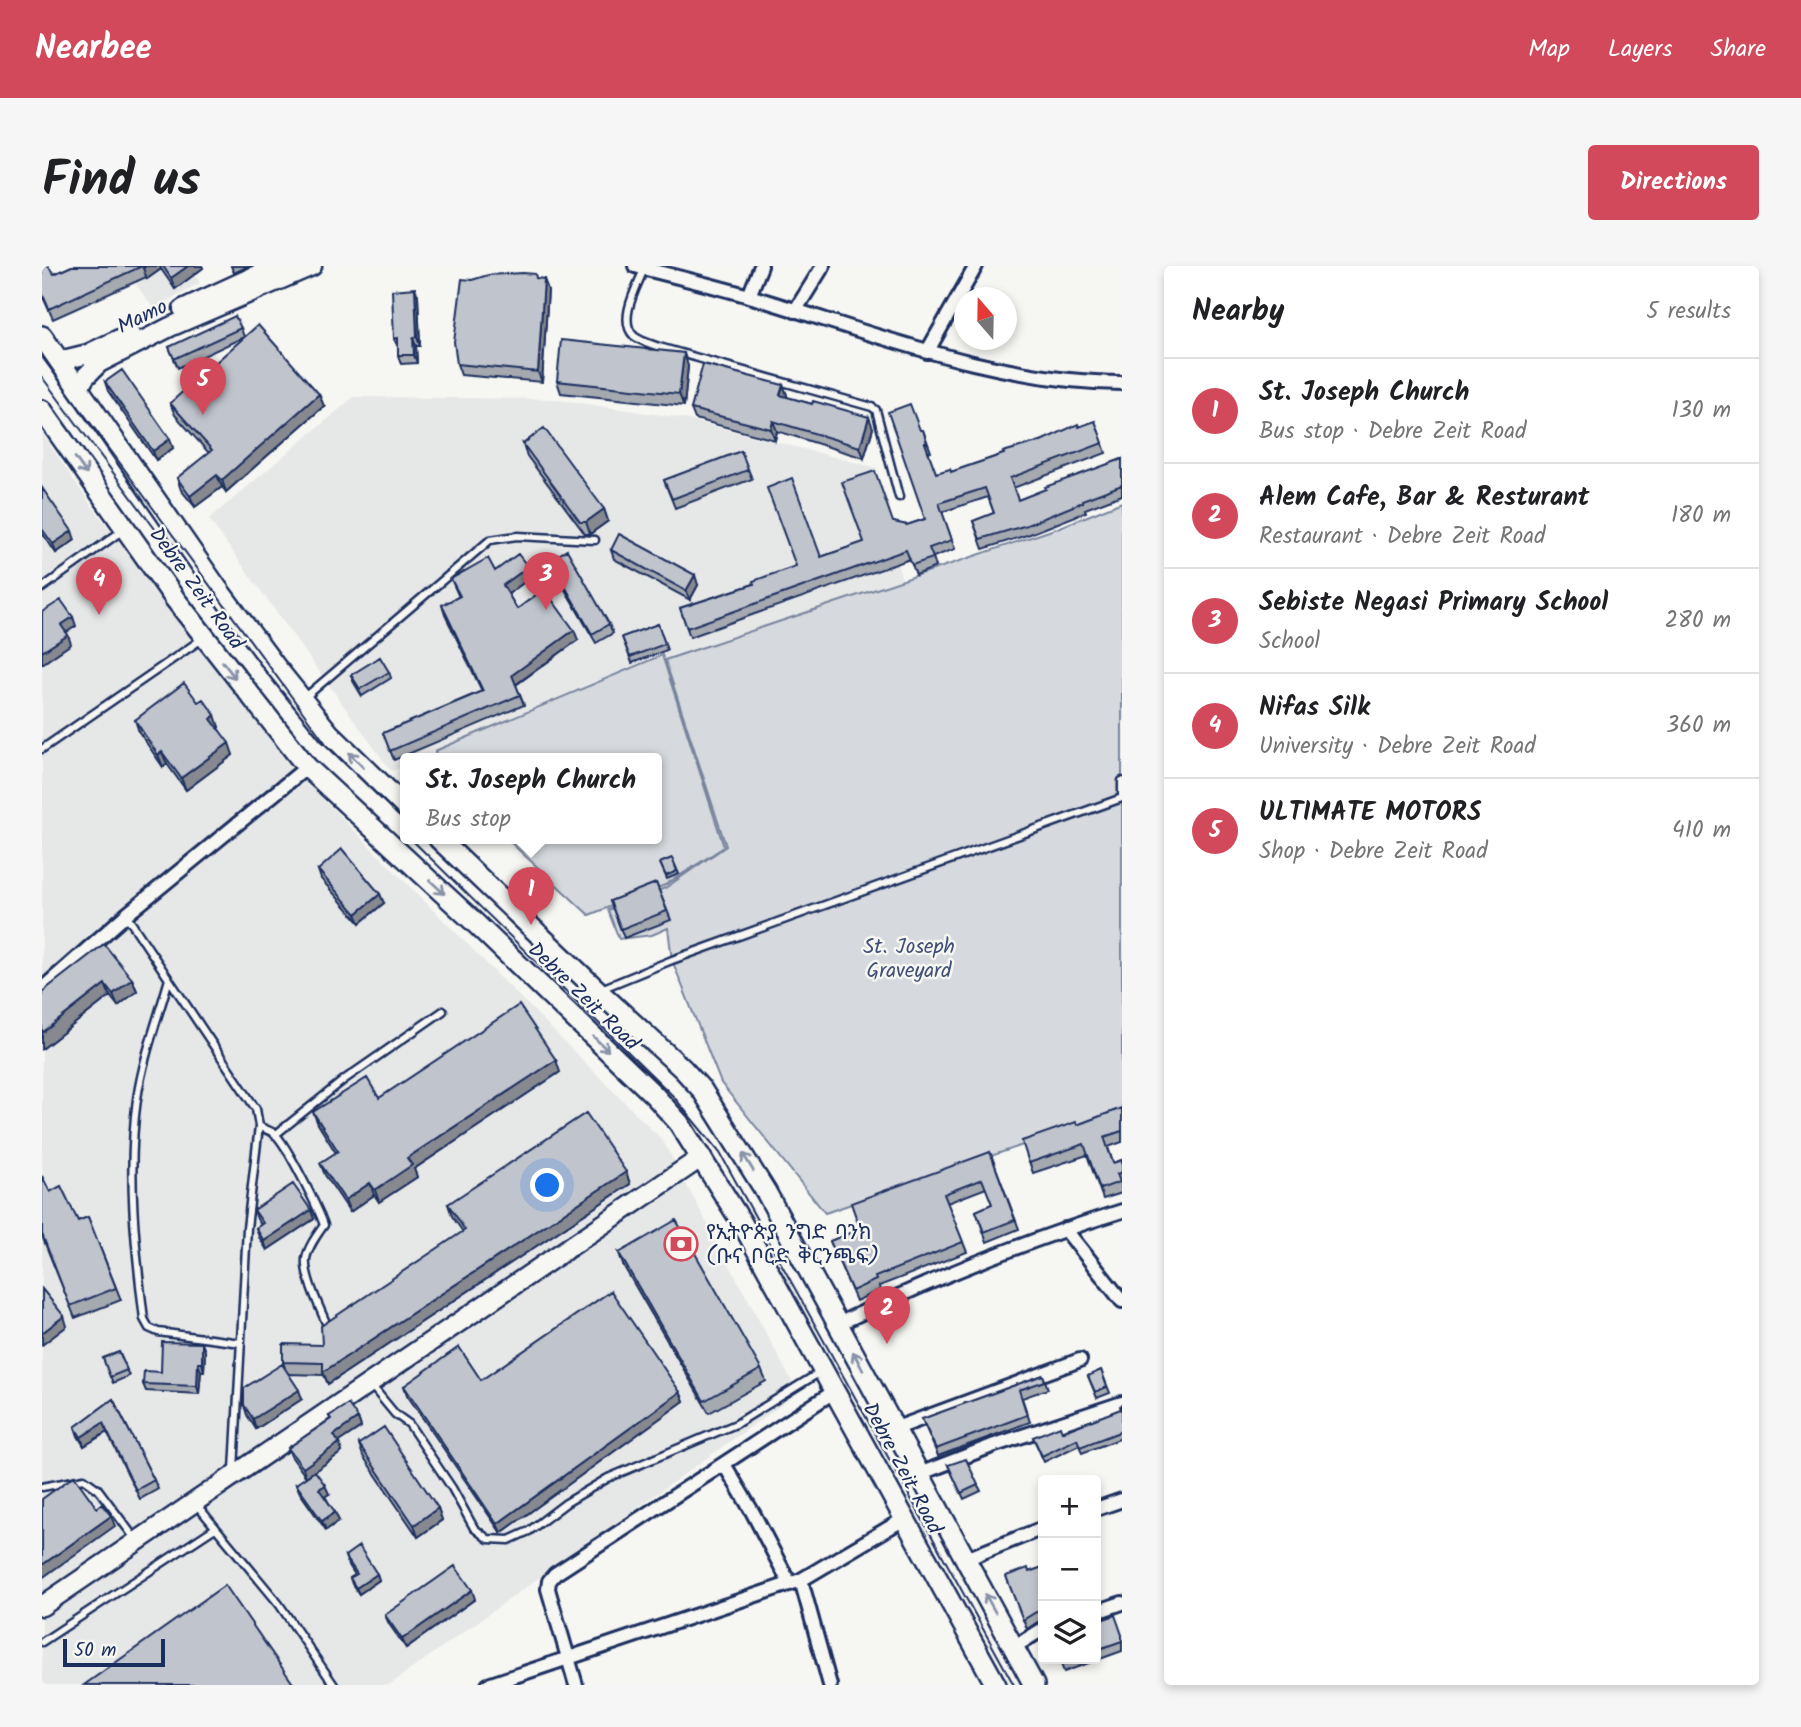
<!DOCTYPE html>
<meta charset="utf-8">
<style>
body{margin:0;font-family:Kalam,"Noto Sans Ethiopic",sans-serif;background:#f6f6f6;color:#202124}
.controls{position:absolute;right:21px;bottom:21px;display:grid;overflow:hidden;border-radius:7px;box-shadow:0 4px 10px #0003}
.controls button{width:63px;height:63px;display:grid;place-items:center;padding:0;border:0;border-bottom:2px solid #e0e0e0;background:#fff;color:#202124;font:35px sans-serif}
.compass{position:absolute;left:912px;top:21px;width:63px;height:63px;border-radius:50%;background:#fff;box-shadow:0 4px 10px #0003;rotate:340deg}
.scale{position:absolute;left:21px;bottom:18px;width:102px;box-sizing:border-box;padding-left:7px;border:4px solid #1b2f5e;border-top:0;font-size:19px;line-height:24px;white-space:nowrap;color:#1b2f5e;-webkit-text-stroke:5px #f6f6f2;paint-order:stroke}
.you{position:absolute;left:506px;top:920px;width:24px;height:24px;margin:-18px;border:5px solid #fff;border-radius:50%;background:#1a73e8;box-shadow:0 0 0 10px #1a73e833}
.badge{display:grid;place-items:center;width:46px;height:46px;border-radius:50%;background:#d1495b;color:#fff;font-size:23px;font-weight:700}
.pin{position:absolute;translate:-50% -58px;filter:drop-shadow(0 2px 4px #0008)}
.pin::after{content:'';position:absolute;top:37px;width:24px;height:21px;background:inherit;clip-path:polygon(0 0,100% 0,50% 100%)}
.popup{position:absolute;left:358px;top:487px;width:262px;height:91px;box-sizing:border-box;display:grid;place-content:center;border-radius:7px;background:#fff;filter:drop-shadow(0 2px 5px #0005);font-size:23px;white-space:nowrap;color:#757577}
.popup b{font-size:26px;color:#202124}
.popup::after{content:'';position:absolute;left:50%;top:100%;margin-left:-14px;border:14px solid transparent;border-top-color:#fff}
.list{margin:0;padding:0;list-style:none}
h2{display:flex;justify-content:space-between;align-items:center;height:91px;margin:0;padding:0 28px;font-size:30px}
h2 small{font-size:23px;font-weight:400;color:#757577}
.list li{display:grid;grid-template-columns:46px 1fr auto;gap:21px;align-items:center;box-sizing:border-box;height:105px;padding:0 28px;border-top:2px solid #e0e0e0}
.list b{display:block;font-size:26px;white-space:nowrap}
.list p{margin:0;font-size:23px;white-space:nowrap;color:#757577}
.list em{font-size:23px;font-style:normal;color:#757577}
.icon{flex:none;width:38px;height:38px;fill:none;stroke:currentColor;stroke-width:2;stroke-linecap:round;stroke-linejoin:round}
.map{position:relative;flex:none;width:1080px;height:1419px;overflow:hidden;border-radius:7px}
header{display:flex;align-items:center;gap:42px;box-sizing:border-box;height:98px;padding:0 35px;background:#d1495b;color:#fff}
header strong{font-size:33px}
nav{display:flex;gap:38px;margin-inline-start:auto;font-size:24px}
.intro{display:flex;align-items:center;justify-content:space-between;box-sizing:border-box;height:168px;padding:0 42px}
h1{margin:0;font-size:49px}
.button{padding:18px 32px;border-radius:7px;background:#d1495b;color:#fff;font-size:24px;font-weight:700}
main{display:flex;gap:42px;padding:0 42px}
aside{flex:1;background:#fff;border-radius:7px;box-shadow:0 4px 10px #0003}
.map>svg:first-child{display:block}
.built{fill:#e6e7e7}
.green{fill:#d6d9dd;stroke:#78849e;stroke-width:2}
.lines{fill:none;stroke-linecap:round;stroke-linejoin:round}
.lane-casing{stroke:#1b2f5e;stroke-width:11}
.street-casing{stroke:#1b2f5e;stroke-width:18}
.secondary-casing{stroke:#1b2f5e;stroke-width:23}
.primary-casing{stroke:#1b2f5e;stroke-width:24}
.lane{stroke:#f6f6f2;stroke-width:6}
.street{stroke:#f6f6f2;stroke-width:12}
.secondary{stroke:#f6f6f2;stroke-width:18}
.primary{stroke:#f6f6f2;stroke-width:19}
.tram{stroke:#1b2f5e;stroke-width:2}
.wall{fill:#a5a9b0;stroke:#1b2f5e;stroke-width:2}
.shaded-wall{fill:#868990;stroke:#1b2f5e;stroke-width:2}
.building{fill:#c0c4cd;stroke:#1b2f5e;stroke-width:2}
.oneway{stroke:#8892a8}
.labels{text-anchor:middle;stroke-width:5;stroke-linejoin:round;paint-order:stroke}
.street-label{font-size:21px;fill:#1b2f5e;stroke:#f6f6f2}
.park-label{font-size:21px;fill:#405177;stroke:#f6f6f2}
.poi-label{font-size:21px;fill:#1b2f5e;stroke:#f6f6f2;text-anchor:start}
</style>
<header>
<strong>Nearbee</strong>
<nav><a>Map</a><a>Layers</a><a>Share</a></nav>
</header>
<div class="intro"><h1>Find us</h1><a class="button">Directions</a></div>
<main>
<div class="map">
<svg width="1080" height="1419" viewBox="0 0 1080 1419">
<rect width="100%" height="100%" fill="#f6f6f2"/>
<filter id="ink" filterUnits="userSpaceOnUse"><feTurbulence type="fractalNoise" baseFrequency=".0143" numOctaves="2"/><feDisplacementMap in="SourceGraphic" scale="14" xChannelSelector="R" yChannelSelector="G"/><feConvolveMatrix kernelMatrix="1 2 1 2 8 2 1 2 1" color-interpolation-filters="sRGB"/></filter>
<g filter="url(#ink)">
<!-- built -->
<path class="built" d="M81,0H146L158,17L111,42Z
M312,131L510,133L639,152L835,202L831,224L860,313L382,493H363V500L349,505L167,253Z
M0,168L49,239L252,504L621,875L756,1127L347,1419H0Z"/>
<!-- green -->
<path class="green" d="M1080,236V845L783,947L679,817L630,694L626,662L610,669L577,673L566,644L623,622L684,580L623,394L1016,262Z
M620,389L682,581L623,619L547,649L465,573H615V493H394L393,485Z"/>
<g class="lines">
<defs>
<path id="lane" d="M602,3C596,19 575,54 592,70C598,75 609,78 617,81L830,141L834,144L857,231
M0,322L81,264
M261,433L448,274L475,270L553,274
M0,483L160,373
M1080,515V529
M84,649L214,843L217,860L205,962L192,1204
M127,713C116,752 101,792 95,833C85,906 93,980 102,1053L107,1062L116,1066L199,1077
M559,723L630,694L1080,532
M217,860C222,863 229,865 233,868C245,879 276,942 282,959C275,969 266,981 264,993C262,1010 278,1042 284,1057
M233,869L303,813L401,745
M329,1119L353,1148L367,1158L410,1222L432,1262L446,1273L467,1274L487,1265L524,1237L566,1212L694,1158L780,1105
M0,1221L42,1213L56,1223L94,1274
M154,1238L237,1338L292,1419
M0,1376L173,1262"/>
<path id="street" d="M593,0C631,10 669,19 707,30C829,66 951,116 1080,117
M707,30L719,0
M753,45L781,0
M885,86L934,0
M0,723L84,649L265,501
M1023,963L1080,1035
M796,1058C888,1014 983,975 1080,945
M852,1163L1038,1094
M682,1198L711,1247L748,1318
M877,1208L950,1180L1080,1137
M1054,1243L1080,1234
M924,1293L1001,1262
M759,1314L788,1419
M1054,1346L1080,1337
M972,1381L1001,1363
M446,1419L759,1314L862,1253
M534,1419L506,1323L507,1315L513,1308L793,1125"/>
<path id="secondary" d="M141,43L234,0
M17,95L46,88L88,68
M37,122L43,111L57,97L128,61L270,0
M0,1340L660,891"/>
<path id="primary" d="M0,70L175,322L233,400L287,467L363,541
M0,144L133,333L265,501L430,654L612,829L637,857L700,957L954,1419
M397,573L555,724L641,803L660,824L724,926L992,1419"/>
</defs>
<!-- lane casing -->
<use href="#lane" class="lane-casing"/>
<!-- street casing -->
<use href="#street" class="street-casing"/>
<!-- secondary casing -->
<use href="#secondary" class="secondary-casing"/>
<!-- primary casing -->
<use href="#primary" class="primary-casing"/>
<!-- lane -->
<use href="#lane" class="lane"/>
<!-- street -->
<use href="#street" class="street"/>
<!-- secondary -->
<use href="#secondary" class="secondary"/>
<!-- primary -->
<use href="#primary" class="primary"/>
<!-- tram -->
<path class="tram" d="M0,91L285,479L363,556
M0,111L119,271
M369,573L631,830L678,887L972,1419"/>
</g>
<!-- wall -->
<path class="wall" d="M0,0L12,8L30,0H160L161,2L133,23L119,3L105,13L104,11L11,53L0,29Z
M189,0H207L192,7Z
M494,12L506,24L500,116L419,109L415,98L430,14Z
M376,30L378,80H374L375,97L359,98L356,89V81L352,73Z
M199,62L202,71L136,102L127,81Z
M646,100L642,140L519,127L515,115Z
M63,116L128,173L131,182L114,194L66,125Z
M741,119L745,129L744,131L770,138L831,162L822,192L735,165L733,174L653,153L649,143Z
M128,137L282,140L184,226L180,221L153,241L139,224L135,212L167,187L133,149Z
M1053,155L1064,187L971,222L976,234L1080,193V229L1043,243L1044,246L988,268L941,283L931,255L952,247L946,231L900,246L913,283L891,291L894,301L874,309L868,293L648,371L638,342L712,318L779,291L822,276L851,256L865,259L883,253L878,164H881L889,186L886,187L894,207L909,206L999,175Z
M481,178L562,243L566,255L548,268H543L485,190Z
M699,185L710,213L633,242L622,214Z
M0,222L33,274L14,287L0,267Z
M569,284L656,319L648,334L572,293Z
M508,294L567,358L571,367L554,377L511,303Z
M486,301L489,311L466,328L475,343L536,374L474,419L482,439L352,494L341,467L440,425L403,349L400,339L417,331L409,313L453,305Z
M616,358L625,384L590,397L580,371Z
M347,406L349,412L320,430L311,415L309,409Z
M156,436L177,461L176,462L191,489L144,524L125,498L121,501L97,466L93,454Z
M630,592L637,608L625,613L618,597Z
M276,604L342,637L318,657L279,613Z
M614,617L629,654L582,672L568,635Z
M90,713L95,725L76,740L68,730L0,783V726Z
M518,806L372,903L375,911L337,936L332,929L308,946L283,909L278,897L294,887L276,858L271,846L337,832Z
M1080,842V876L1066,881L1071,897L1080,894V918H1079L1080,927L1061,933L1045,889L991,907L980,875L1035,859Z
M948,886L977,963L945,976L934,945L950,938L944,922L905,937L925,986L837,1020L838,1024L814,1035L788,975L818,963Z
M584,906L588,918L286,1118L282,1109L246,1108L260,1133L214,1163L205,1149L202,1139L243,1102L241,1096L280,1079L421,966L410,950L406,938Z
M8,926L36,955L46,951L79,1034L33,1052L0,970Z
M212,944H269L272,953L225,984L217,971L214,962L219,959L215,953Z
M577,987L719,1103L724,1115L667,1147L581,999Z
M163,1085L162,1105H159L157,1128L104,1125L101,1118L119,1106Z
M77,1086L87,1110L71,1117L61,1092Z
M1059,1104L1068,1127L1055,1132L1046,1110Z
M1001,1109L1006,1123L980,1132L988,1156L896,1190L880,1153Z
M439,1114L638,1126L642,1135L459,1267L365,1129L362,1120Z
M71,1133L112,1214L116,1223L98,1233L65,1166L42,1180L36,1170L33,1161Z
M1080,1139V1172L1040,1187L1037,1179L1002,1196L991,1171L1020,1166L1079,1143Z
M287,1150L316,1152L319,1161L296,1176L300,1186L264,1211L249,1190L246,1182L288,1153Z
M317,1178L396,1242L400,1254L376,1271L321,1190Z
M906,1199L936,1219L939,1225L922,1233Z
M254,1218L287,1228L283,1230L297,1255L284,1264L258,1227Z
M303,1290L335,1308L337,1314L317,1328L310,1318L308,1312L313,1309L305,1296Z
M1001,1301V1356L997,1355L985,1363L964,1310L987,1306Z
M1054,1323L1058,1335L1054,1337Z
M433,1333L364,1382L347,1358L343,1349Z
M1054,1356L1080,1369V1385L1022,1406L1017,1393H1054Z"/>
<!-- shaded-wall -->
<path class="shaded-wall" d="M104,0H118L119,3L105,13L101,2Z
M146,0H160L161,2L133,23L129,12Z
M502,13L506,24L500,116L496,106Z
M373,22L376,30L378,80L375,71Z
M371,72L374,80L375,97L372,89Z
M642,87L646,100L642,140L637,128Z
M741,119L745,129L742,140L738,129Z
M277,128L282,140L184,226L180,214Z
M827,151L831,162L822,192L818,181Z
M731,155L735,165L733,174L729,163Z
M128,173L131,182L114,194L111,185Z
M175,209L180,221L153,241L148,230Z
M562,243L566,255L548,268L544,256Z
M30,265L33,274L14,287L11,278Z
M486,301L489,311L465,329L461,319Z
M653,309L656,319L648,334L644,325Z
M31,351L34,360L22,368L19,359Z
M532,364L536,374L473,419L470,409Z
M26,369L29,378L0,398V386Z
M173,449L177,461L173,465L169,453Z
M187,477L191,489L144,524L139,512Z
M120,486L125,498L121,501L116,489Z
M338,628L342,637L318,657L314,648Z
M90,713L95,725L76,740L71,728Z
M63,718L68,730L0,783V767Z
M514,794L518,806L372,903L375,911L337,936L333,924L365,892Z
M584,906L588,918L286,1118L281,1106Z
M328,917L332,929L308,946L303,934Z
M269,944L272,953L225,984L222,975Z
M22,1050L25,1060L0,1079V1067Z
M160,1077L163,1085L162,1105L160,1097Z
M156,1097L159,1105L157,1128L155,1120Z
M257,1124L260,1133L214,1163L211,1153Z
M638,1126L642,1135L459,1267L455,1258Z
M316,1152L319,1161L295,1177L292,1169Z
M61,1157L65,1166L42,1180L39,1171Z
M297,1177L300,1186L264,1211L261,1202Z
M283,1219L287,1228L281,1232L277,1223Z
M396,1242L400,1254L376,1271L372,1259Z
M293,1246L297,1255L284,1264L280,1255Z
M69,1250L73,1260L0,1312V1299Z
M335,1308L337,1314L317,1328L314,1322Z
M430,1324L433,1333L364,1382L360,1373Z"/>
<!-- building -->
<path class="building" d="M0,0H6L12,8L30,0H104L101,2L100,0L7,43L0,27Z
M121,0H146L129,12Z
M481,7L493,8L494,12L502,13L496,106L415,98L412,76L420,13L430,14L446,9Z
M373,22L375,71L371,72L372,89H356V72L352,73L350,24Z
M193,50L199,62L132,93L127,81Z
M216,59L277,128L180,214L175,209L148,230L135,212L170,184L128,137Z
M519,74L642,87L637,128L515,115Z
M661,98L741,119L738,129L770,138L771,135L827,151L818,181L731,155L729,163L649,143Z
M80,104L128,173L111,185L63,116Z
M868,138L878,164H881L885,177H883L894,207L908,203L909,206L962,188L961,186L999,175L1036,158L1037,161L1053,155L1061,177L968,212L976,234L1004,223L1003,221L1080,193V219L1040,234L1041,236L985,259L938,273L931,255L952,247L943,222L897,237L910,274L887,282L891,292L870,299L864,284L645,362L638,342L712,318L711,315L754,300L725,222L750,212L779,291L822,276L800,216L833,205L851,256L865,259L883,253L846,146Z
M502,162L562,243L544,256H538L481,178Z
M699,185L706,204L630,233L622,214Z
M0,222L30,265L11,278L0,263Z
M577,268L653,309L644,325L569,284Z
M525,284L567,358L550,368L508,294Z
M476,288L486,301L461,319L475,343L502,323L532,364L470,409L478,429L348,485L341,467L441,425L400,339L418,330L409,313L446,292L453,305Z
M19,334L31,351L19,359L26,369L0,386V346Z
M616,358L623,378L588,391L580,371Z
M338,391L347,406L318,423L309,409Z
M142,417L156,436L161,433L173,449L169,453L187,477L139,512L120,486L116,489L93,454Z
M300,583L338,628L314,648L276,604Z
M630,592L635,605L624,610L618,597Z
M614,617L625,645L579,663L568,635Z
M62,678L90,713L71,728L63,718L0,767V726Z
M477,739L514,794L365,892L370,899L333,924L328,917L303,934L278,897L296,885L271,846L325,812L337,832Z
M1080,842V865L1062,871L1071,897L1080,894V906L1075,908L1078,916L1058,923L1042,878L987,897L980,875L1034,856L1035,859Z
M544,847L584,906L281,1106V1097L241,1096V1078L280,1079L279,1060L423,964L406,938Z
M948,886L973,954L942,966L934,945L950,938L940,913L902,928L921,976L833,1011L834,1014L810,1025L788,975L818,963L809,937Z
M0,910L8,926L19,920L36,955L46,951L74,1022L28,1040L0,968Z
M251,918L269,944L222,975L214,962L221,957L212,944Z
M634,954L719,1103L662,1135L577,987Z
M0,1023L22,1050L0,1067Z
M569,1025L638,1126L455,1258L362,1120L417,1081L439,1114Z
M120,1076L160,1077V1097H156L155,1120L101,1118L102,1105L119,1106Z
M77,1086L85,1104L68,1111L61,1092Z
M240,1098L257,1124L211,1153L202,1139V1122Z
M1059,1104L1065,1121L1053,1126L1046,1110Z
M1001,1109L1003,1115L977,1124L985,1149L894,1183L880,1153Z
M71,1133L112,1214L94,1224L61,1157L39,1171L33,1161Z
M306,1138L316,1152L292,1169L297,1177L261,1202L246,1182L289,1153L287,1150Z
M1080,1139V1165L1038,1181L1035,1173L1000,1190L991,1171L1018,1160L1020,1166L1079,1143L1078,1140Z
M342,1161L396,1242L372,1259L317,1178Z
M924,1193L936,1219L919,1227L906,1199Z
M273,1205L283,1219L277,1223L293,1246L280,1255L254,1218Z
M32,1210L55,1242L60,1238L69,1250L0,1299V1233Z
M317,1280L335,1308L314,1322L308,1312L315,1308L303,1290Z
M413,1300L430,1324L360,1373L343,1349Z
M1001,1301V1347L994,1346L981,1354L964,1310L986,1302L987,1306Z
M183,1319L252,1419H42Z
M1073,1349L1080,1369V1375L1054,1384V1356Z
M1017,1393H1030L1018,1397Z"/>
<!-- one-way arrows -->
<defs><path id="oneway-shaft" d="M-6 0H5M1.5-3L5.5 0L1.5 3" fill="none" stroke-width="1.6" stroke-linecap="round" stroke-linejoin="round" transform="scale(1.75)"/></defs>
<g class="oneway">
<use href="#oneway-shaft" transform="translate(39 200) rotate(55)"/>
<use href="#oneway-shaft" transform="translate(187 404) rotate(52)"/>
<use href="#oneway-shaft" transform="translate(314 494) rotate(-134)"/>
<use href="#oneway-shaft" transform="translate(395 621) rotate(43)"/>
<use href="#oneway-shaft" transform="translate(559 778) rotate(44)"/>
<use href="#oneway-shaft" transform="translate(706 896) rotate(-121)"/>
<use href="#oneway-shaft" transform="translate(816 1095) rotate(-118)"/>
<use href="#oneway-shaft" transform="translate(948 1337) rotate(-119)"/>
</g>
</g>
<!-- icons -->
<defs>
<symbol id="bank-ring" viewBox="-11 -11 22 22"><circle r="9.5" fill="#f6f6f2" stroke="#d1495b" stroke-width="1.5"/><path d="M-6-4H6V4H-6ZM0-2.3a2.3 2.3 0 1 0 0 4.6a2.3 2.3 0 1 0 0-4.6Z" fill="#d1495b"/></symbol>
</defs>
<g fill-rule="evenodd">
<use href="#bank-ring" x="620" y="959" width="38" height="38"/>
</g>
<g class="labels">
<!-- street labels -->
<g class="street-label">
<text transform="translate(100 50) rotate(-26)" y="7">Mamo</text>
<text transform="translate(155 322) rotate(54)" y="7">Debre Zeit Road</text>
<text transform="translate(542 730) rotate(44)" y="7">Debre Zeit Road</text>
<text transform="translate(861 1202) rotate(62)" y="7">Debre Zeit Road</text>
</g>
<!-- park labels -->
<g class="park-label">
<text x="867" y="687">St. Joseph<tspan x="867" dy="24">Graveyard</tspan></text>
</g>
<!-- poi labels -->
<g class="poi-label">
<text x="664" y="973">የኢትዮጵያ ንግድ ባንክ<tspan x="664" dy="24">(ቡና ቦርድ ቅርንጫፍ)</tspan></text>
</g>
</g>
</svg>
<div class="controls">
<button>+</button>
<button>−</button>
<button><svg class="icon" aria-label="layers" viewBox="0 0 24 24"><path d="M12 4l9 5-9 5-9-5zM3 14l9 5 9-5"/></svg></button>
</div>
<svg class="compass" viewBox="-18 -18 36 36"><path d="M0-13l5 13h-10z" fill="#e53935"/><path d="M0 13l5-13h-10z" fill="#757577"/></svg>
<div class="scale">50 m</div>
<div class="you"></div>
<div class="pin badge" style="left:489px;top:659px">1</div>
<div class="popup"><b>St. Joseph Church</b>Bus stop</div>
<div class="pin badge" style="left:845px;top:1078px">2</div>
<div class="pin badge" style="left:504px;top:344px">3</div>
<div class="pin badge" style="left:57px;top:349px">4</div>
<div class="pin badge" style="left:161px;top:149px">5</div>
</div>
<aside>
<h2>Nearby<small>5 results</small></h2>
<ul class="list">
<li><span class="badge">1</span><div><b>St. Joseph Church</b><p>Bus stop · Debre Zeit Road</p></div><em>130 m</em></li>
<li><span class="badge">2</span><div><b>Alem Cafe, Bar &amp; Resturant</b><p>Restaurant · Debre Zeit Road</p></div><em>180 m</em></li>
<li><span class="badge">3</span><div><b>Sebiste Negasi Primary School</b><p>School</p></div><em>280 m</em></li>
<li><span class="badge">4</span><div><b>Nifas Silk</b><p>University · Debre Zeit Road</p></div><em>360 m</em></li>
<li><span class="badge">5</span><div><b>ULTIMATE MOTORS</b><p>Shop · Debre Zeit Road</p></div><em>410 m</em></li>
</ul>
</aside>
</main>
